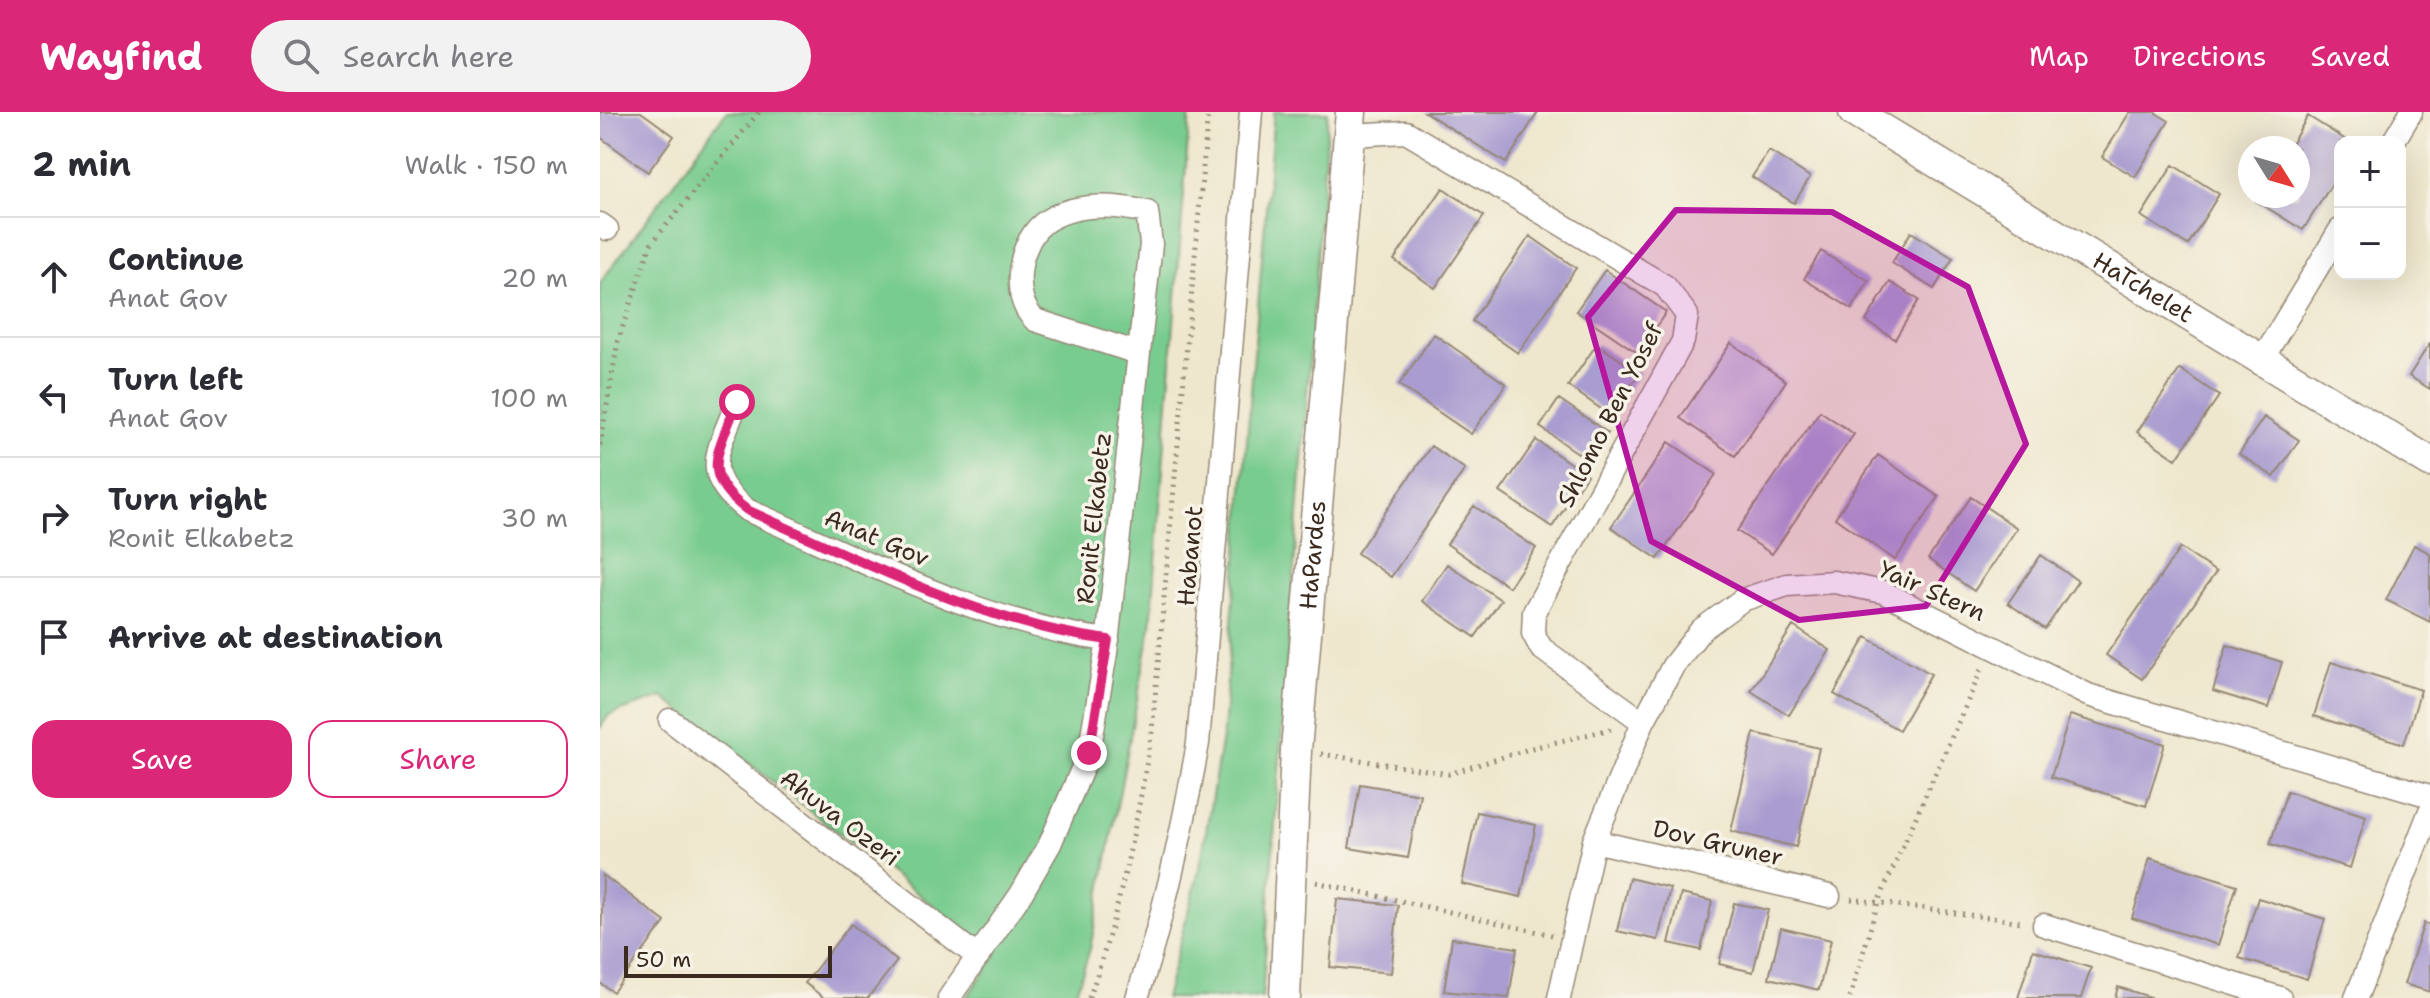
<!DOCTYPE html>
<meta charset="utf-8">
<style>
body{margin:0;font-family:"Shantell Sans",sans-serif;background:#f2f2f3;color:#2b2b33}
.controls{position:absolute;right:24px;top:24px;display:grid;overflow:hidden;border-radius:16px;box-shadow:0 8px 32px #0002}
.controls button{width:72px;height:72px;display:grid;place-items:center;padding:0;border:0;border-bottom:2px solid #e1e1e2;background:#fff;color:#2b2b33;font:40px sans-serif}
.compass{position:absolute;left:1638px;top:24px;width:72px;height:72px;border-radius:50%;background:#fff;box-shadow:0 8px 32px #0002;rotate:127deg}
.scale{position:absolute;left:24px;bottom:20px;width:208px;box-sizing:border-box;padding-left:8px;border:4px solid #3b2a1e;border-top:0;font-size:22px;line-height:28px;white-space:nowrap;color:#3b2a1e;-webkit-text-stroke:6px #f7f3e8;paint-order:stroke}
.stop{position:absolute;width:24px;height:24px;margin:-18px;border:6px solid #db2777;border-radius:50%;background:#fff}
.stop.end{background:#db2777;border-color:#fff;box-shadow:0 2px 8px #0008}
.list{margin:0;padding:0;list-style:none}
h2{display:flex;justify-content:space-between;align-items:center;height:104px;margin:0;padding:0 32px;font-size:34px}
h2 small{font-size:26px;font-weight:400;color:#7c7c81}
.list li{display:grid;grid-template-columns:52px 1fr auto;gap:24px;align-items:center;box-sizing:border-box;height:120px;padding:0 32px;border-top:2px solid #e1e1e2}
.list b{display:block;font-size:30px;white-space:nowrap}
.list p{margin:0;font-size:26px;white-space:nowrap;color:#7c7c81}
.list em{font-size:26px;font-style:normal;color:#7c7c81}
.actions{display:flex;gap:16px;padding:24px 32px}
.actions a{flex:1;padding:18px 0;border:2px solid #db2777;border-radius:24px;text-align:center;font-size:28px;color:#db2777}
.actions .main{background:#db2777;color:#fff}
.icon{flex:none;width:44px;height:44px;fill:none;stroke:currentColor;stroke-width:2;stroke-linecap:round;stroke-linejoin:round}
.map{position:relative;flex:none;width:1830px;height:886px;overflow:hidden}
header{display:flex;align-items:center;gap:48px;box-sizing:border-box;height:112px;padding:0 40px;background:#db2777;color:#fff}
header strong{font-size:38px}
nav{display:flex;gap:44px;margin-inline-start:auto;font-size:28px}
.search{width:560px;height:72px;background:#f2f2f3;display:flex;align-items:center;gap:20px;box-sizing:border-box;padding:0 28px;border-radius:44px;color:#7c7c81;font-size:30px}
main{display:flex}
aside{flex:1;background:#fff}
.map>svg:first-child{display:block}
.green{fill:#79cc8f;stroke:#5a7b56;stroke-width:2}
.building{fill:#a99cd0}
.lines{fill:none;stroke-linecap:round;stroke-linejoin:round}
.street-casing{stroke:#958876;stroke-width:25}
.secondary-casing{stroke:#958876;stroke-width:33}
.path{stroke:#958876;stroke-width:5;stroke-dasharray:2 6;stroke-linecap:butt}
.street{stroke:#fff;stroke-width:22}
.secondary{stroke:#fff;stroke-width:30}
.route{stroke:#db2777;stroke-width:10}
.marked{fill:#b5179e;fill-opacity:0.2;stroke:#b5179e;stroke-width:6;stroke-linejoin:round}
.labels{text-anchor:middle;stroke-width:7;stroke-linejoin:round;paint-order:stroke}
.street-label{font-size:24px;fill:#3b2a1e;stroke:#f7f3e8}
</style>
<header>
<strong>Wayfind</strong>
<div class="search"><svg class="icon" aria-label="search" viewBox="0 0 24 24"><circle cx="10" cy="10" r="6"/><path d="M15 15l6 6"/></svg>Search here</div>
<nav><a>Map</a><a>Directions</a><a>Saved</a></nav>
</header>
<main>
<aside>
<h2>2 min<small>Walk · 150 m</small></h2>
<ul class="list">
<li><svg class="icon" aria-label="ahead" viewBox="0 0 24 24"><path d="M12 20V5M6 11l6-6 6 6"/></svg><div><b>Continue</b><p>Anat Gov</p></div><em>20 m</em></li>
<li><svg class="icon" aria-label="left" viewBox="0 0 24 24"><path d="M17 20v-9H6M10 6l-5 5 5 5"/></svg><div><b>Turn left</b><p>Anat Gov</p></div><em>100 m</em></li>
<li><svg class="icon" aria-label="right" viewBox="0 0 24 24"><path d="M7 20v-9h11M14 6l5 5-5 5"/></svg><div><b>Turn right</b><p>Ronit Elkabetz</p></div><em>30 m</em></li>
<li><svg class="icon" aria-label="arrive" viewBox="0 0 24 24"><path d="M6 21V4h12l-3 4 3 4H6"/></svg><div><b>Arrive at destination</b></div></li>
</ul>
<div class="actions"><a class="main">Save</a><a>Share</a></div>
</aside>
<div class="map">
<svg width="1830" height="886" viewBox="0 0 1830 886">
<rect width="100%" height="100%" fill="#f7f3e8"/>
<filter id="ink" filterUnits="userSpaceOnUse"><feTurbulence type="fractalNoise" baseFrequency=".0125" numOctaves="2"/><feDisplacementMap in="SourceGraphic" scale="16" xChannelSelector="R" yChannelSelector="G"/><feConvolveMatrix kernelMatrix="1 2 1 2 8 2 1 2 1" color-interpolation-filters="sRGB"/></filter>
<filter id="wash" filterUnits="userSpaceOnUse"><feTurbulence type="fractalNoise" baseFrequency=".006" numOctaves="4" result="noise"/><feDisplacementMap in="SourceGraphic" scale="32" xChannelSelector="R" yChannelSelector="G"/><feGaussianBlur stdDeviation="1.8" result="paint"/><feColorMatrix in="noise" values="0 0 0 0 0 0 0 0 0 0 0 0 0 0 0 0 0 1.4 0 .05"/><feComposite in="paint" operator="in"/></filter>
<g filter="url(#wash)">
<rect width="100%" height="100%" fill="#efe7cd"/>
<!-- green -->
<path class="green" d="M126,0H590L551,514L490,837L474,886H366L397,843L63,585L9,603L0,616V171Z
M674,0H728L662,886H565L600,755L623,619Z"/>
<g id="blocks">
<!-- building -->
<path class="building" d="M0,0H41L74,24L48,60L0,25Z
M825,0H938L906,51Z
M1530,0H1554L1569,9L1535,65L1502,45Z
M1708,4L1749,30H1740V59L1703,118L1656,89L1659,84H1698V36H1689Z
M1169,39L1210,65L1194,91L1152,65Z
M1573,53L1619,82L1588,133L1541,104Z
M843,76L884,104L835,176L794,148Z
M1311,120L1353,146L1334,177L1292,151Z
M930,124L976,156L918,241L872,209Z
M1221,139L1269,169L1252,197L1204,167Z
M1005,158L1066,200L1038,241L976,199Z
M1290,170L1319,188L1295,227L1266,209Z
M834,222L906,272L871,322L799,273Z
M1131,231L1186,269L1135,344L1080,306Z
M1830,231V277L1809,264Z
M997,232L1040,261L1010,303L968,274Z
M1580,257L1619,284L1576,347L1537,320Z
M959,287L1008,321L988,348L940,315Z
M1220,299L1254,322L1172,442L1137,419Z
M1664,305L1699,328L1674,365L1639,342Z
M936,328L987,363L952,415L900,380Z
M1069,330L1116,362L1058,447L1011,415Z
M831,334L865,357L791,465L757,441Z
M1278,343L1339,385L1295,448L1235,406Z
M1371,385L1417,416L1374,479L1328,447Z
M874,394L936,436L909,475L847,432Z
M1814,433L1830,441V510L1786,488Z
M1580,436L1616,460L1542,567L1506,543Z
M1441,443L1478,469L1445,517L1408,491Z
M847,452L901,488L875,525L822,489Z
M1193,514L1230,538L1189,603L1151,579Z
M1266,525L1331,562L1299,618L1234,582Z
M1627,533L1682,550L1668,596L1613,579Z
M1731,550L1821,578L1804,632L1714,604Z
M1470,603L1565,632L1546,694L1451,665Z
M1154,621L1219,636L1196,735L1131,719Z
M760,672L820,682L808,746L749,736Z
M1687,679L1766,704L1750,756L1670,732Z
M877,700L936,713L921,785L862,772Z
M1550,746L1637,773L1618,833L1532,806Z
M3,763L65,810L13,880L0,871Z
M1029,766L1070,776L1058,828L1017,819Z
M1081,782L1112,789L1101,838L1069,831Z
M1658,786L1725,807L1707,867L1639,846Z
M737,787L798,793L791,861L730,855Z
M1134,791L1168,798L1153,860L1119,852Z
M1824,811L1830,813V880L1804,872Z
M251,812L297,849L268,886H224L205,871Z
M1181,816L1231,828L1219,878L1169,866Z
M852,826L917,836L909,886L844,879Z
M1433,838L1491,856L1481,886H1418Z
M1518,875L1550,885V886H1515Z"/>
</g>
</g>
<g filter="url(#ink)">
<use href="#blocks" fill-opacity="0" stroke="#958876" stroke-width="2"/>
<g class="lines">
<defs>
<path id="street" d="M749,23L806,20L1065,174L1087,203L1083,229L934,500L933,521L941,536L1043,610
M1793,30L1811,0
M0,112L7,117
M1661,249L1740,118
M137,290C119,339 98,361 147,398C262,448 382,512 508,528
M70,608L378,845
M994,729L1229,784
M1444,813L1680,886
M349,886L421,782L450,732L489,641L506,541L551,132L547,100C516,93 477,90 448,108C418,126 409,185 435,208L538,241
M537,886C564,802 583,718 598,631L651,0
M959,886L994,729L1043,610L1073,554L1101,518L1142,488L1187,473L1234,470L1283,480L1488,583L1830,684
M1756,886L1830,699"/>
<g id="secondary">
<path id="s1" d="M1254,0L1830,350"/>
<path id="s2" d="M685,886L696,638L751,0"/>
</g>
</defs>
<!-- street casing -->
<use href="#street" class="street-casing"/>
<!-- secondary casing -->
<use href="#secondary" class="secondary-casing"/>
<!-- path -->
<path class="path" d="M0,333L18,229L51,132L159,0
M721,642L849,662L932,636L1011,617
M716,770L952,823
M1251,787L1423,810
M489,886C520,800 537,709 552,619L608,0
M1250,886L1278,790L1382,557"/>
<!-- street -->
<use href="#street" class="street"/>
<!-- secondary -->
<use href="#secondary" class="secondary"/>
</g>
</g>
<g class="lines" filter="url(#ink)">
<!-- route -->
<path class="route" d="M137,290C119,339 98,362 147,398C262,449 382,512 508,528L489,641"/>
</g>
<!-- marked area -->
<path class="marked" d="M1076,98L1232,100L1368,175L1426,332L1326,494L1199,508L1051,429L988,205Z"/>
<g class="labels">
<!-- street labels -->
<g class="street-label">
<text dy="8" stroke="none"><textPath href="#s1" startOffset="338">HaTchelet</textPath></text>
<text transform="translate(1010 303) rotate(-63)" y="8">Shlomo Ben Yosef</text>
<text transform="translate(494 406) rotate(-84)" y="8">Ronit Elkabetz</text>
<text transform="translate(277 426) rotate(23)" y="8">Anat Gov</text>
<text dy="8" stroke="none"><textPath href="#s2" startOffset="444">HaPardes</textPath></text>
<text transform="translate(590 444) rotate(-85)" y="8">Habanot</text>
<text transform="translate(1332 479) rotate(24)" y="8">Yair Stern</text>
<text transform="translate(240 706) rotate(37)" y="8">Ahuva Ozeri</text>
<text transform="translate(1118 731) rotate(13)" y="8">Dov Gruner</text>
</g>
</g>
</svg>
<div class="controls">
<button>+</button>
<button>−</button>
</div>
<svg class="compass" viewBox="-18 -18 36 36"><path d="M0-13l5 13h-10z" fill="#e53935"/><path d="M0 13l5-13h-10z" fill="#7c7c81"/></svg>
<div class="scale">50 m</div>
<div class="stop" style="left:137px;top:290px"></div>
<div class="stop end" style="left:489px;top:641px"></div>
</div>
</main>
